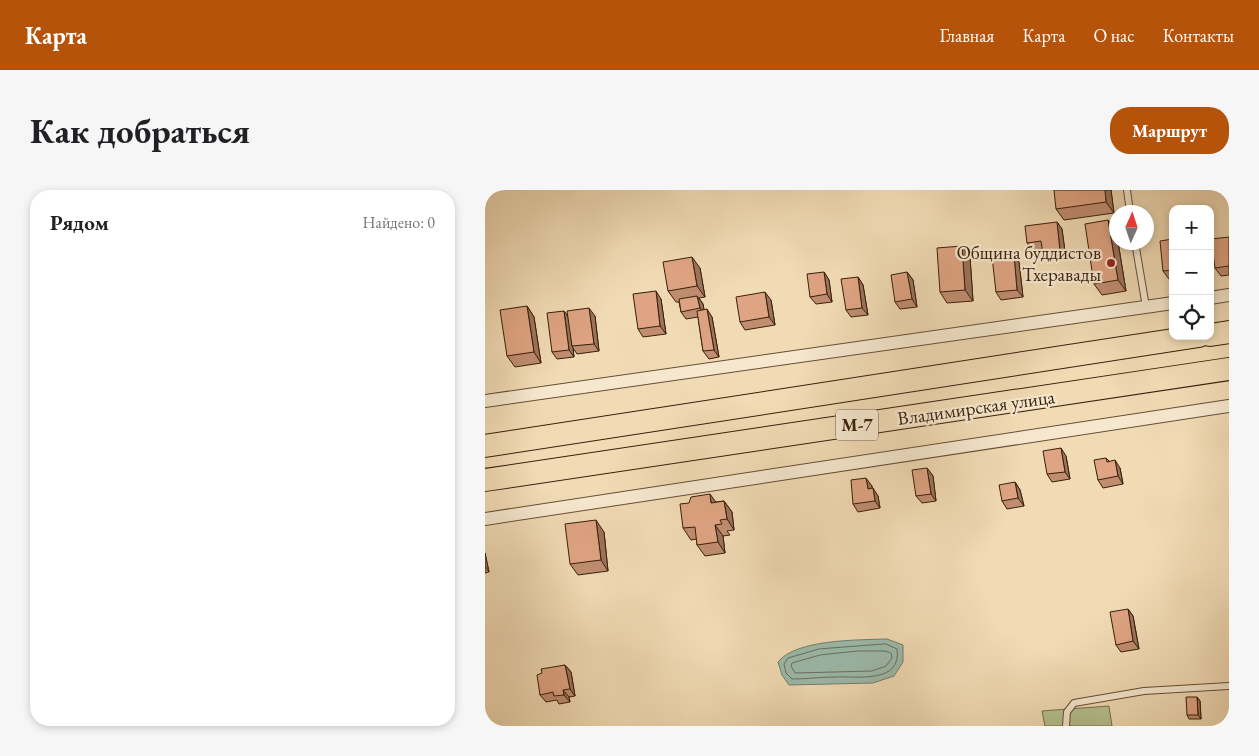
<!DOCTYPE html>
<html lang="ru">
<meta charset="utf-8">
<style>
body{margin:0;font-family:"EB Garamond",serif;background:#f6f6f6;color:#202124}
.controls{position:absolute;right:15px;top:15px;display:grid;overflow:hidden;border-radius:10px;box-shadow:0 2px 8px #0003}
.controls button{width:45px;height:45px;display:grid;place-items:center;padding:0;border:0;border-bottom:1px solid #e0e0e0;background:#fff;color:#202124;font:25px sans-serif}
.compass{position:absolute;left:624px;top:15px;width:45px;height:45px;border-radius:50%;background:#fff;box-shadow:0 2px 8px #0003;rotate:3deg}
.list{margin:0;padding:0;list-style:none}
h2{display:flex;justify-content:space-between;align-items:center;height:65px;margin:0;padding:0 20px;font-size:21px}
h2 small{font-size:16px;font-weight:400;color:#757577}
.icon{flex:none;width:28px;height:28px;fill:none;stroke:currentColor;stroke-width:2;stroke-linecap:round;stroke-linejoin:round}
.map{position:relative;flex:none;width:744px;height:536px;overflow:hidden;border-radius:20px}
header{display:flex;align-items:center;gap:30px;box-sizing:border-box;height:70px;padding:0 25px;background:#b45309;color:#fff}
header strong{font-size:24px}
nav{display:flex;gap:28px;margin-inline-start:auto;font-size:18px}
.intro{display:flex;align-items:center;justify-content:space-between;box-sizing:border-box;height:120px;padding:0 30px}
h1{margin:0;font-size:35px}
.button{padding:12px 22px;border-radius:20px;background:#b45309;color:#fff;font-size:18px;font-weight:700}
main{display:flex;gap:30px;padding:0 30px}
aside{flex:1;background:#fff;border-radius:20px;box-shadow:0 2px 8px #0003}
.map>svg:first-child{display:block}
.green{fill:#b5c191;stroke:#76704e}
.water{fill:#9bbbac;stroke:#737d6c}
.lines{fill:none;stroke-linecap:round;stroke-linejoin:round}
.shore{stroke:#6a6d5c;stroke-width:1}
.lane-casing{stroke:#664e36;stroke-width:8}
.street-casing{stroke:#664e36;stroke-width:14}
.highway-casing{stroke:#381f0b;stroke-width:24}
.lane{stroke:#f6e8cf;stroke-width:6}
.street{stroke:#f6e8cf;stroke-width:12}
.highway{stroke:#f1dbb5;stroke-width:22}
.wall{fill:#c08d71;stroke:#381f0b}
.shaded-wall{fill:#9c735c;stroke:#381f0b}
.building{fill:#dfa483;stroke:#381f0b}
.poi-dot{fill:#8f2418;stroke:#f6e8cf;stroke-width:2}
.labels{text-anchor:middle;stroke-width:4.5;stroke-linejoin:round;paint-order:stroke}
.shield{fill:#f6e8cf;stroke:#715b46;stroke-width:1}
.shield-label{font-size:18px;font-weight:bold;fill:#381f0b}
.poi-label{font-size:19px;fill:#381f0b;stroke:#f6e8cf;text-anchor:end}
.street-label{font-size:19px;fill:#381f0b;stroke:#f6e8cf}
</style>
<header>
<strong>Карта</strong>
<nav><a>Главная</a><a>Карта</a><a>О нас</a><a>Контакты</a></nav>
</header>
<div class="intro"><h1>Как добраться</h1><a class="button">Маршрут</a></div>
<main>
<aside>
<h2>Рядом<small>Найдено: 0</small></h2>
<ul class="list">
</ul>
</aside>
<div class="map">
<svg width="744" height="536" viewBox="0 0 744 536">
<rect width="100%" height="100%" fill="#f1dbb5"/>
<filter id="stains"><feTurbulence type="fractalNoise" baseFrequency=".004" numOctaves="4"/><feColorMatrix values="0 0 0 0 .2 0 0 0 0 .09 0 0 0 0 .02 0 0 0 .5 -.17"/></filter>
<radialGradient id="worn" r=".72"><stop offset=".6" stop-color="#630" stop-opacity="0"/><stop offset="1" stop-color="#630" stop-opacity=".3"/></radialGradient>
<!-- green -->
<path class="green" d="M624,516L627,536H560L557,521Z"/>
<!-- water -->
<path class="water" d="M402,449L418,455V472L409,486L388,493L304,495L297,485L293,472C311,449 374,450 402,449Z"/>
<g class="lines">
<!-- shore -->
<path class="shore" d="M401,454L412,459C417,494 372,486 350,487C335,487 321,489 307,489L301,483L299,474L303,468L334,459Z
M373,461H400L406,463L407,468L401,476L387,481L310,483L306,476L307,473L335,465Z"/>
<defs>
<path id="lane" d="M642,0L645,22
M650,52L661,117
M581,536L582,522L589,513L659,501L744,496"/>
<path id="street" d="M725,108L744,105
M0,211L688,113
M0,329L744,216"/>
<path id="highway" d="M725,145L744,142
M0,256L714,146
M0,290L744,179"/>
</defs>
<!-- lane casing -->
<use href="#lane" class="lane-casing"/>
<!-- street casing -->
<use href="#street" class="street-casing"/>
<!-- highway casing -->
<use href="#highway" class="highway-casing"/>
<!-- lane -->
<use href="#lane" class="lane"/>
<!-- street -->
<use href="#street" class="street"/>
<!-- highway -->
<use href="#highway" class="highway"/>
</g>
<!-- wall -->
<path class="wall" d="M626,0L629,23L579,30L571,19Z
M623,30L631,41L632,52H633L641,101L617,105L609,94Z
M572,32L577,39L581,69L563,71L558,63L557,59L547,60L542,53Z
M744,47V85L736,86L730,78Z
M688,49V88L684,89L678,81Z
M529,65L534,72L538,107L516,110L511,102Z
M485,67L488,111L462,113L455,102Z
M215,78L220,107L214,108L218,114L219,120L227,127L234,167L224,169L218,161L213,127L201,129L196,122L194,112H191L183,101Z
M339,82L344,90L347,112L331,114L325,107Z
M422,82L428,90L432,117L415,119L410,112Z
M373,87L378,95L383,125L366,127L361,120Z
M176,109L181,144L158,147L153,139Z
M286,110L290,135L260,140L255,132Z
M42,116L49,127L56,173L30,177L22,166Z
M79,121L83,127L110,126L114,161L92,164L88,158L89,167L72,169L67,162Z
M581,266L585,289L567,292L562,284Z
M621,268L624,271L635,278L638,294L618,298L613,290Z
M442,278L448,286L451,311L437,313L431,306Z
M530,292L535,300L539,316L522,319L517,311Z
M387,296V299L393,306L395,318L373,322L368,314Z
M239,311L247,322L249,340L242,341L245,345L238,346L240,363L220,366L212,355V349L206,350L198,338L231,312Z
M119,342L123,381L93,385L85,374Z
M0,363L4,382L0,383Z
M643,419L648,426L654,459L636,462L631,455Z
M80,475L86,482L90,506L84,507L85,512L74,514L72,510L61,512L55,505L57,483Z
M712,507L715,511L716,529H704L702,525Z"/>
<!-- shaded-wall -->
<path class="shaded-wall" d="M620,0H626L629,23L621,12Z
M623,30L631,41L632,52H633L641,101L633,90Z
M572,32L577,39L581,69L575,61Z
M477,56L485,67L488,111L480,100Z
M529,65L534,72L538,107L532,100Z
M207,67L215,78L220,107L212,96Z
M339,82L344,90L347,112L342,104Z
M422,82L428,90L432,117L427,109Z
M373,87L378,95L383,125L377,118Z
M171,101L176,109L181,144L175,136Z
M280,102L286,110L290,135L284,127Z
M212,106L218,114L220,126L215,118Z
M42,116L49,127L56,173L49,162Z
M104,118L110,126L114,161L109,154Z
M222,119L227,127L234,167L229,160Z
M79,121L84,128L87,156L88,158L89,167L84,160Z
M576,258L581,266L585,289L580,282Z
M630,270L635,278L638,294L633,286Z
M442,278L448,286L451,311L446,304Z
M381,288L387,296L388,307L383,299Z
M530,292L535,300L539,316L533,308Z
M388,298L393,306L395,318L390,311Z
M225,304L233,315L226,313Z
M239,311L247,322L249,340L242,329Z
M111,330L119,342L123,381L116,370Z
M230,335L238,346L240,363L233,352Z
M0,363L4,382L0,376Z
M643,419L648,426L654,459L648,451Z
M80,475L86,482L90,506L85,499Z
M78,500L84,507L85,512L79,505Z
M712,507L715,511L716,529L713,525Z"/>
<!-- building -->
<path class="building" d="M569,0H620L621,12L571,19Z
M623,30L633,90L609,94L600,34Z
M572,32L575,61L558,63L556,51L542,53L540,36Z
M744,47V76L730,78L726,49Z
M688,49V80L678,81L675,51Z
M477,56L480,100L455,102L452,58Z
M529,65L532,100L511,102L507,67Z
M207,67L212,96L183,101L178,72Z
M339,82L342,104L325,107L322,84Z
M422,82L427,109L410,112L406,85Z
M373,87L377,118L361,120L356,89Z
M171,101L175,136L153,139L148,104Z
M280,102L284,127L255,132L251,107Z
M212,106L215,118L196,122L194,109Z
M42,116L49,162L22,166L15,120Z
M104,118L109,154L87,156L82,121Z
M222,119L229,160L218,161L212,121Z
M79,121L84,160L67,162L62,123Z
M576,258L580,282L562,284L558,261Z
M621,268L622,272L630,270L633,286L613,290L609,270Z
M442,278L446,304L431,306L427,280Z
M381,288L383,299L388,298L390,311L368,314L366,290Z
M530,292L533,308L517,311L514,295Z
M225,304L226,313L239,311L242,329L235,330L237,334L230,335L233,352L212,355L210,337L198,338L195,314L204,313L206,307Z
M111,330L116,370L85,374L80,334Z
M643,419L648,451L631,455L625,422Z
M80,475L85,499L78,500L79,505L69,506L68,502L55,505L52,485L57,483L56,479Z
M701,507H712L713,525H702Z"/>
<!-- markers -->
<circle class="poi-dot" cx="626" cy="73" r="5"/>
<g class="labels">
<!-- shield labels -->
<rect class="shield" x="351" y="219.5" width="42" height="31" rx="4"/>
<g class="shield-label">
<text x="372" y="241">М-7</text>
</g>
<!-- poi labels -->
<g class="poi-label">
<text x="616" y="69">Община буддистов<tspan x="616" dy="22">Тхеравады</tspan></text>
</g>
<!-- street labels -->
<g class="street-label">
<text transform="translate(491 217) rotate(-8)" y="7">Владимирская улица</text>
</g>
</g>
<rect width="100%" height="100%" filter="url(#stains)"/>
<rect width="100%" height="100%" fill="url(#worn)"/>
</svg>
<div class="controls">
<button>+</button>
<button>−</button>
<button><svg class="icon" aria-label="locate" viewBox="0 0 24 24"><circle cx="12" cy="12" r="6"/><path d="M12 2v4M12 18v4M2 12h4M18 12h4"/></svg></button>
</div>
<svg class="compass" viewBox="-18 -18 36 36"><path d="M0-13l5 13h-10z" fill="#e53935"/><path d="M0 13l5-13h-10z" fill="#757577"/></svg>
</div>
</main>
